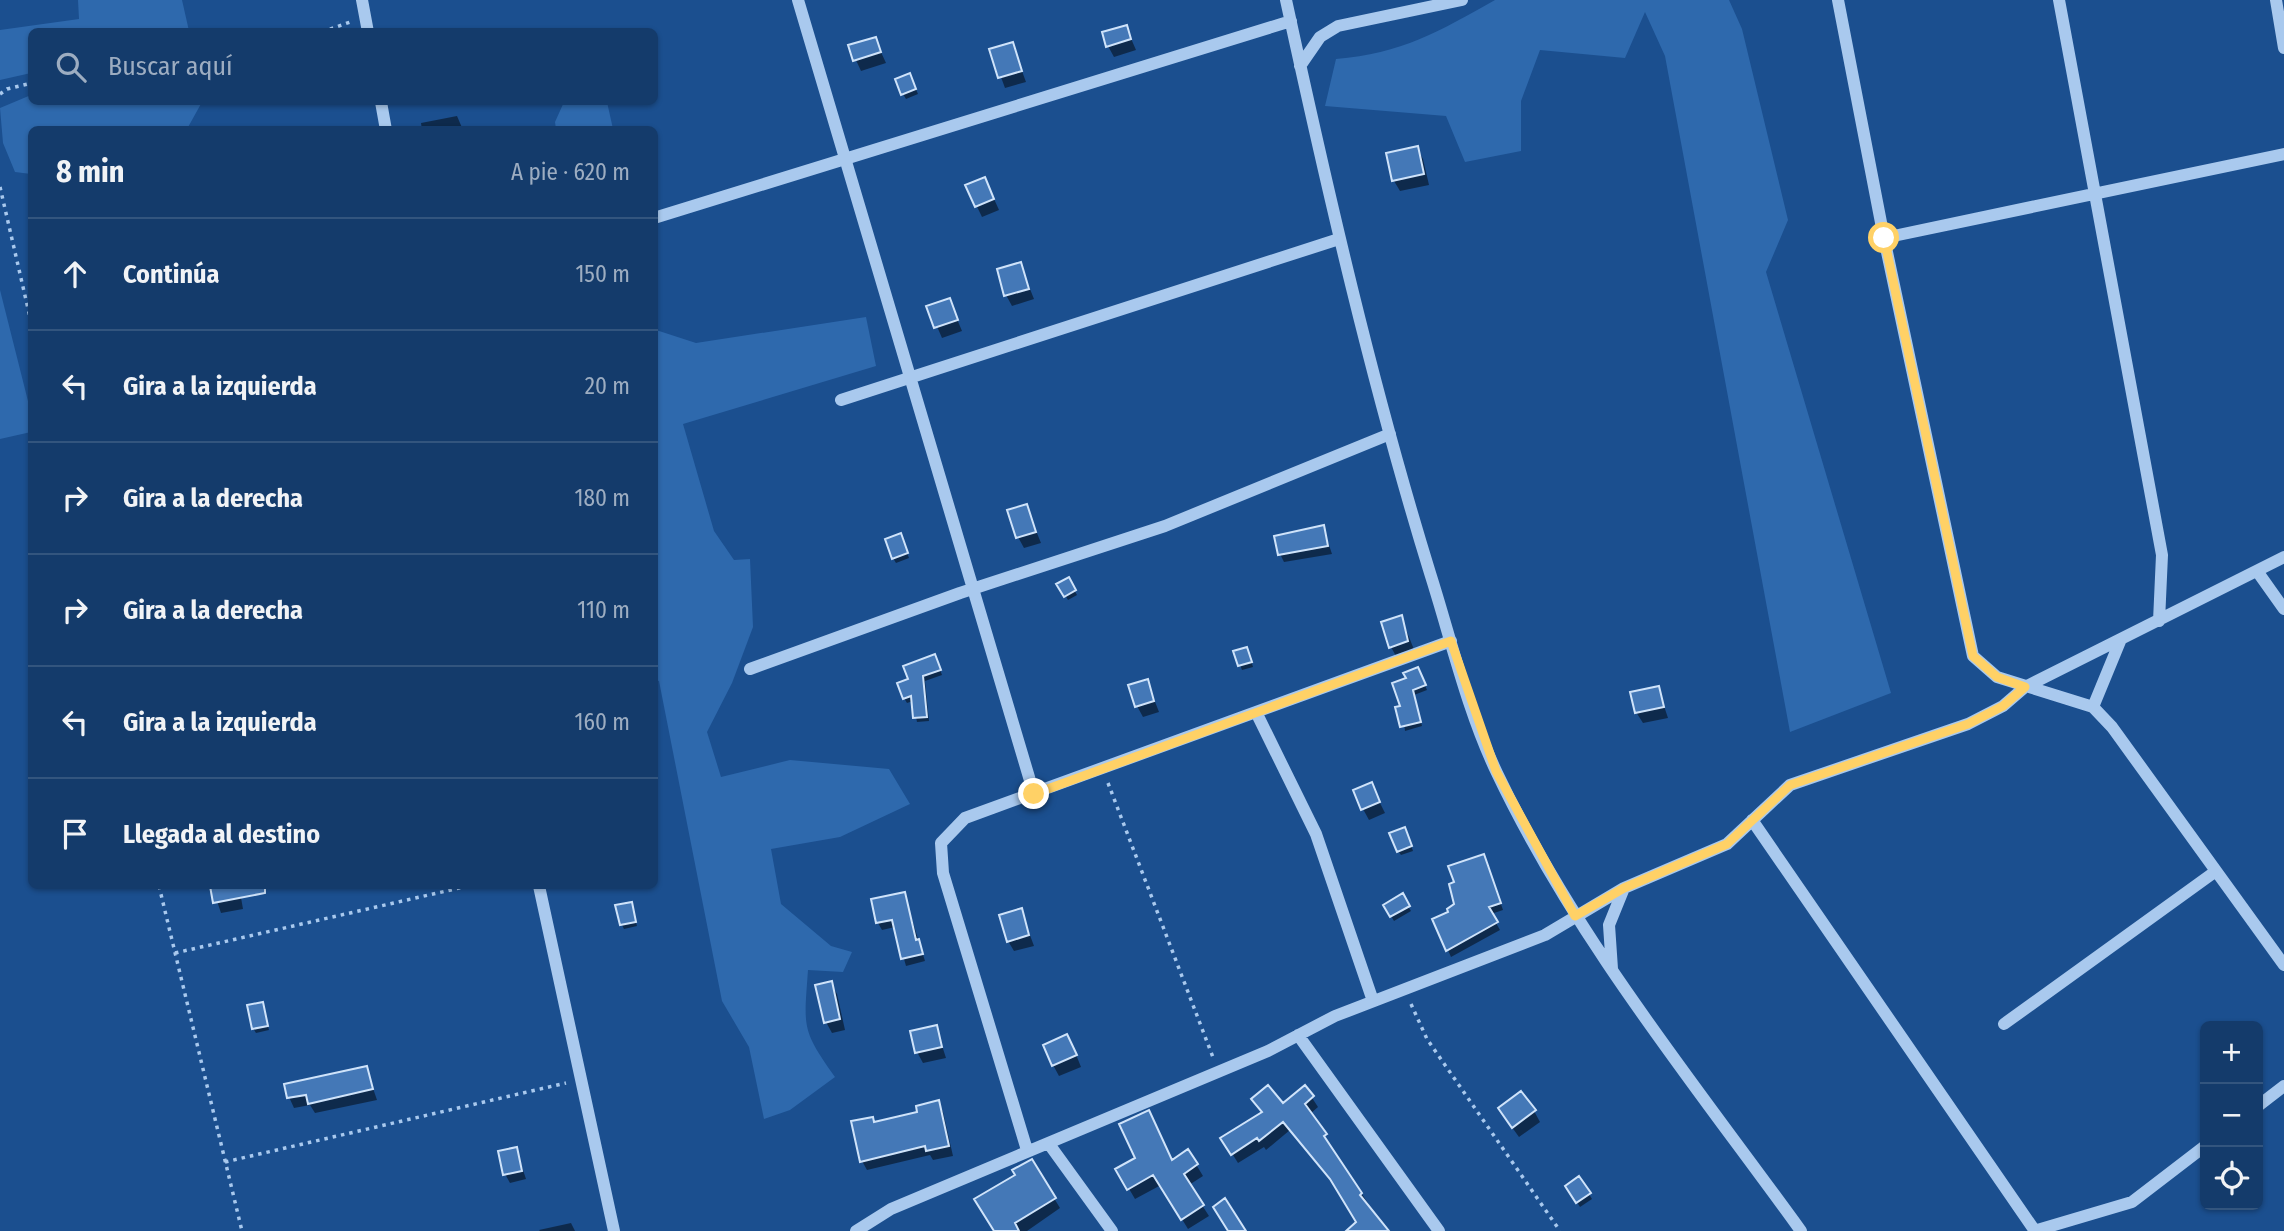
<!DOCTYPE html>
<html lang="es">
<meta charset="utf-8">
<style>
body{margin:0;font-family:"Fira Sans Condensed",sans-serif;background:#1d4271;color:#f1f3f6}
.controls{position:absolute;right:21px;bottom:21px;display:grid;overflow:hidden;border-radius:10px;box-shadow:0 2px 5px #0004}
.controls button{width:63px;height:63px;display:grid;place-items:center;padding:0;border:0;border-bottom:2px solid #33557e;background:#143b6b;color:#f1f3f6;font:35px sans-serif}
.stop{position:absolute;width:21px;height:21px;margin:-16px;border:5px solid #ffd166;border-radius:50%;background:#fff}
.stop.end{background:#ffd166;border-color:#fff;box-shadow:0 2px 7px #0008}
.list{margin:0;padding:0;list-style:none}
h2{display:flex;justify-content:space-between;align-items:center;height:91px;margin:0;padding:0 28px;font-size:30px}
h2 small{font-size:23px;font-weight:400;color:#9dadc1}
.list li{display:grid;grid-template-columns:46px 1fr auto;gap:21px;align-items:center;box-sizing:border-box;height:112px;padding:0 28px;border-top:2px solid #33557e}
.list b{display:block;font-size:26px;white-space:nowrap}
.list em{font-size:23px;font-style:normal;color:#9dadc1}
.icon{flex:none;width:38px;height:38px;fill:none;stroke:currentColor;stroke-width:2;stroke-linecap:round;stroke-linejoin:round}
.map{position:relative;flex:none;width:2284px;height:1231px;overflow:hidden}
.search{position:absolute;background:#143b6b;box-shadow:0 2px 5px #0004;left:28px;top:28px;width:630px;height:77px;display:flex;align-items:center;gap:18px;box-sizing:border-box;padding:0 24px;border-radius:10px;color:#9dadc1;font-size:26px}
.panel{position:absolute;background:#143b6b;box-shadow:0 2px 5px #0004;left:28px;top:126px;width:630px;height:763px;border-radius:10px}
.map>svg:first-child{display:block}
.green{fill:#2e69ad}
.shadow{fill:#0007}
.building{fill:#4478b7;stroke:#cfe3fa;stroke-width:2}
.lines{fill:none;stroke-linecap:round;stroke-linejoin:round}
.path{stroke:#a9c9ee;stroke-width:3.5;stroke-dasharray:3.5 5;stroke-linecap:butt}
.minor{stroke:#a9c9ee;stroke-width:12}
.route{stroke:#ffd166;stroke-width:9}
</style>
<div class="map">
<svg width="2284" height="1231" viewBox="0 0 2284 1231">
<rect width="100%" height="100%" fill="#1b4f8f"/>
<!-- green -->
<path class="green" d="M78,0H182L189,31L32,32L31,73L0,80V30L79,19Z
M1495,0H1729L1742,29L1788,220L1766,272L1891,693L1790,732L1665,56L1645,12L1625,58L1540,50L1521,101V151L1465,162L1446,116L1325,106L1336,59C1401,54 1440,31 1495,0Z
M31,95L32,102H202L187,129L32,130L31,174L15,172L3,143L0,108Z
M564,102H607L613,129H556L555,122Z
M0,290L32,417L31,432L0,439Z
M866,317L876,366L683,424L714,531L734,560L750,559L753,627L732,683L707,732L721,777L790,760L889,769L910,804L840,837L771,849L781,904L831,946L852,952L843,972L808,970C804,1028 801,1029 835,1077L790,1110L764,1119L749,1047L722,1001L659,681L655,680V324L656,330L696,343Z"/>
<!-- shadow -->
<path class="shadow" d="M1126,27L1136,50L1114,57L1108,46Z
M875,39L886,63L861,71L850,47Z
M1012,44L1026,82L1005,88L991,50Z
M912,80L918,94L906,99L903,94Z
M457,116L463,130H422L421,123Z
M1417,148L1423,159L1429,185L1400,191L1394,181L1388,155Z
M967,186L990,190L999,210L982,217Z
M1020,264L1034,299L1012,306L1006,295Z
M949,300L962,331L942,338L929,308Z
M1026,506L1041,543L1024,548L1018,537Z
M1323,527L1332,554L1284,562L1280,554Z
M902,540L909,558L896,563L893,558Z
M1068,579L1077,595L1068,600L1059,585Z
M1401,617L1415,652L1397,658L1391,647Z
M1235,652L1249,653L1253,667L1242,670Z
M937,661L942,675L925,681L929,721L917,722L913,701L907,703L904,698L910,680Z
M1420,673L1427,690L1414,695L1422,726L1405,731L1402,707Z
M1147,681L1159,712L1143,717L1137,706Z
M1658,688L1668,718L1643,723L1636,712Z
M1371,785L1385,813L1369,820L1363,809Z
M1407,833L1413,851L1401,855L1398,851Z
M1487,863L1503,910L1491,914L1500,930L1451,957L1435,920L1451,913Z
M212,886H239L243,909L221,913Z
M904,894L925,961L906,966L895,927L882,930L878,923Z
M1402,896L1411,911L1394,921L1385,906Z
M631,904L637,926L624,929L622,925Z
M1021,911L1034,946L1014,951L1008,941Z
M831,983L837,994L845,1030L832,1033L826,1022Z
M262,1004L269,1030L256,1033L253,1028Z
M936,1027L946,1058L923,1063L917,1052Z
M1073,1047L1081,1067L1059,1076L1053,1065Z
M366,1068L377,1100L315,1113L310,1105L294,1108L289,1097Z
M1305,1087L1318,1107L1310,1114L1386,1231H1358V1223L1338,1189L1290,1130L1266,1150L1264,1147L1238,1163L1223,1139L1263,1113L1253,1099L1282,1106Z
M938,1102L943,1112L953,1156L933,1160L930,1155L867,1170L862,1161L872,1119L875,1124L919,1113Z
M1534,1111L1540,1122L1519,1137L1506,1119Z
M516,1149L526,1179L510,1183L505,1174Z
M1188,1151L1203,1176L1189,1185L1209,1216L1188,1229L1161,1185L1135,1199L1118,1170L1172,1161Z
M1032,1162L1060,1208L1027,1231H995Z
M1579,1178L1592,1199L1580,1207L1567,1186Z
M571,1223L575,1231H540L539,1230Z"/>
<!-- building -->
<path class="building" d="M1127,25L1131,39L1106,47L1102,32Z
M876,37L881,52L853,61L848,45Z
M1013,42L1022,71L998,78L989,49Z
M910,73L916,89L901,95L895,79Z
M1418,146L1424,174L1392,181L1386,153Z
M985,177L994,199L975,207L965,185Z
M1021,262L1029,289L1004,296L997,269Z
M950,298L958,320L934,328L926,306Z
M1027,504L1036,532L1016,538L1007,510Z
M1324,525L1328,546L1278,555L1274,536Z
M901,533L908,553L892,559L885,539Z
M1069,577L1076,590L1064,597L1056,584Z
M1402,615L1408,641L1389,648L1381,622Z
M1247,647L1252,662L1238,666L1233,651Z
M935,654L941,670L923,676L927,717L913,718L911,696L903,699L897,683L908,679L903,666Z
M1418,667L1426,685L1413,690L1421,722L1400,727L1395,707L1400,706L1392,683L1406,678L1403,673Z
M1148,679L1154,701L1135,707L1128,685Z
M1659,686L1664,707L1635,713L1630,692Z
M1372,782L1380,802L1361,810L1353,790Z
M1405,827L1412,846L1397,852L1389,833Z
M1484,854L1501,903L1489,907L1498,922L1446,951L1432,919L1448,912L1447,909L1454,904L1449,884L1454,882L1448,866Z
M210,886H265V893L213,903Z
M905,892L916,940L919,939L923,954L901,959L892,920L876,923L871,899Z
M1403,893L1410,906L1390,917L1383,905Z
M632,902L636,922L620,925L615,905Z
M1022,908L1029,935L1007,942L999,915Z
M832,981L840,1019L824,1023L815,985Z
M263,1002L268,1026L252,1029L247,1005Z
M937,1025L942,1047L915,1053L910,1031Z
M1067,1034L1077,1055L1052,1066L1043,1045Z
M367,1066L373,1089L308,1104L306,1095L287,1098L284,1084Z
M1268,1085L1283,1103L1305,1085L1314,1096L1305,1104L1327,1134L1324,1136L1362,1193L1360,1195L1389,1231H1346L1356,1222L1330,1179L1283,1122L1259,1141L1257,1138L1231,1155L1220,1138L1262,1112L1251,1099Z
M1521,1091L1536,1110L1512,1128L1498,1108Z
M939,1100L949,1146L926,1151L925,1146L860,1162L851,1121L873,1117L874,1122L917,1112L916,1106Z
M1149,1110L1172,1160L1188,1149L1198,1164L1184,1174L1204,1205L1181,1220L1153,1175L1127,1190L1115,1169L1135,1158L1119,1124Z
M517,1147L522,1171L503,1175L498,1151Z
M1032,1159L1056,1198L1015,1223L1019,1231H994L974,1199L1015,1175L1012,1170Z
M1579,1176L1591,1193L1576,1203L1565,1186Z
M1225,1198L1246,1231H1228L1213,1207Z"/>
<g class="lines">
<!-- path -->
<path class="path" d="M322,32L353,21
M0,94L7,89L32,83
M0,187L32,326
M1108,783L1214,1060
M159,886L242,1231
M175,953L468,886
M1411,1004L1427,1039L1560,1231
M225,1162L566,1083"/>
<!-- minor -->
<path class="minor" d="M362,0L368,32
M798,0L1034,794
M1286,0C1328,193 1372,385 1430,573C1451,639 1467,710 1497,773C1576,939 1694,1083 1801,1231
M1838,0L1884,238L1973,656L1997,677L2093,707L2112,727L2284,965
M2059,0L2162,555L2159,621
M2276,0L2284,48
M1300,66L1320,37L1338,26L1462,0
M381,102L386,130
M654,218L1291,21
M1884,238L2284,154
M841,400L1339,239
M2257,571L2284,609
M750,669L960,593L1165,526L1390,434
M2093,707L2121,639
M1256,712L1316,834L1373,1001
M1752,820L2035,1231
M539,886L614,1231
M1612,969L1609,925L1624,888
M2004,1024L2216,871
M1298,1035L1439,1231
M2258,1106L2284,1086
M1049,1144L1112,1231
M1027,1150L943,873L941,843L965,818L1451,641
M856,1231L891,1209L1268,1051L1335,1016L1545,935L1624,888L1727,844L1790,785L1968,724L2003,706L2025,687L2284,557
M2034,1231L2132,1202L2205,1146"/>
</g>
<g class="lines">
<!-- route -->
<path class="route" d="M1034,794L1451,641L1496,771L1575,916L1624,888L1727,844L1790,785L1968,724L2003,706L2025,687L1997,677L1973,656L1884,238"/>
</g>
</svg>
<div class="controls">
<button>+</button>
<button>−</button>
<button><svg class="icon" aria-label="locate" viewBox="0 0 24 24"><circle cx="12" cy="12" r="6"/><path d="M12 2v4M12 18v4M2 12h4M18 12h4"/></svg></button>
</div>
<div class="stop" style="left:1884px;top:238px"></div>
<div class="stop end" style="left:1034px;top:794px"></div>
<div class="search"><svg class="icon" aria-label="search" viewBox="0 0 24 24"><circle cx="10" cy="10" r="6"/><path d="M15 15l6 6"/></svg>Buscar aquí</div>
<section class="panel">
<h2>8 min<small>A pie · 620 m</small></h2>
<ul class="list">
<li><svg class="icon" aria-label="ahead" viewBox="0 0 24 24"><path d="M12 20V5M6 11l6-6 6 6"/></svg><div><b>Continúa</b></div><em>150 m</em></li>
<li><svg class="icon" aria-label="left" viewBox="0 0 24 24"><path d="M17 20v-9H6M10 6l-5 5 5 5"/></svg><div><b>Gira a la izquierda</b></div><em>20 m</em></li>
<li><svg class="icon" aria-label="right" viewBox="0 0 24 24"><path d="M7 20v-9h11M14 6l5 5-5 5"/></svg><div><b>Gira a la derecha</b></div><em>180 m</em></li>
<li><svg class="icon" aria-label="right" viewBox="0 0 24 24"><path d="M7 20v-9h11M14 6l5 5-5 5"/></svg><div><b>Gira a la derecha</b></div><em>110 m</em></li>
<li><svg class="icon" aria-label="left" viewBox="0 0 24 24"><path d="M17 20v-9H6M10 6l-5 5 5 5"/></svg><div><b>Gira a la izquierda</b></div><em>160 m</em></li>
<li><svg class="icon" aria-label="arrive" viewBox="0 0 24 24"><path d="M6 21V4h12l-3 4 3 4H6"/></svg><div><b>Llegada al destino</b></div></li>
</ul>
</section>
</div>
